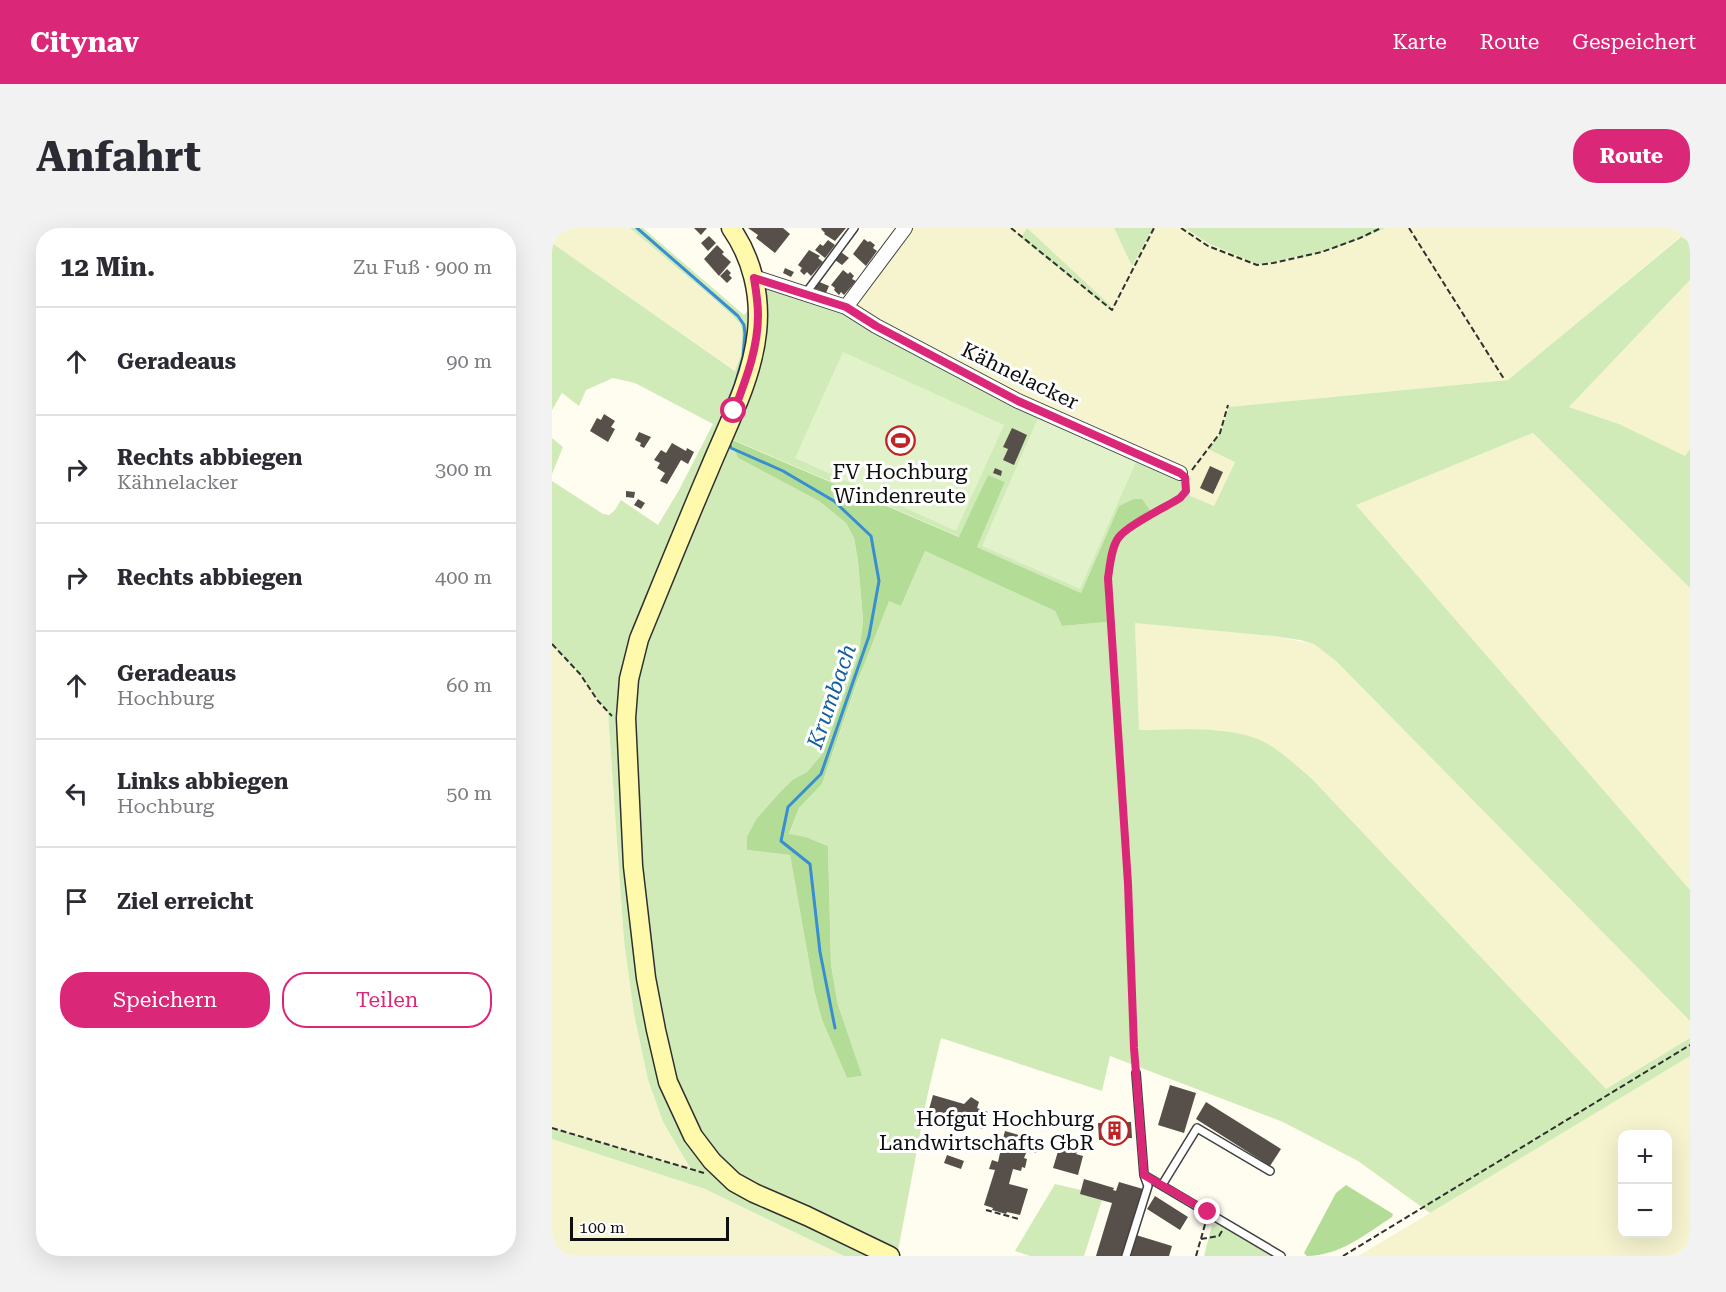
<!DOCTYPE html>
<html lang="de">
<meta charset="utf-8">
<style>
body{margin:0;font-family:"Roboto Serif",serif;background:#f2f2f3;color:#2b2b33}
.controls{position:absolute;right:18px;bottom:18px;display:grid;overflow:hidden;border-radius:12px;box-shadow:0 6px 24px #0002}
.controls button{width:54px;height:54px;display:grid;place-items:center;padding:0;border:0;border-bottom:2px solid #e1e1e2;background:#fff;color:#2b2b33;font:30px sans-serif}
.scale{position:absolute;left:18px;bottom:15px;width:159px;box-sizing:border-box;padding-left:6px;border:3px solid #0e0e0e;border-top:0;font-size:16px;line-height:21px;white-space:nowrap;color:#0e0e0e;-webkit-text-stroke:4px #fff;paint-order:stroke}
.stop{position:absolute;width:18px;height:18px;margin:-14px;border:4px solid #db2777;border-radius:50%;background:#fff}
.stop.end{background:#db2777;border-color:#fff;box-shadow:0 2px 6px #0008}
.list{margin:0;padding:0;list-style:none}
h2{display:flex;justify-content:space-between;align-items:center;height:78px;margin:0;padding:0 24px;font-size:26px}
h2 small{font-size:20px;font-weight:400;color:#7c7c81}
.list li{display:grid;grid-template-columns:39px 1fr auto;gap:18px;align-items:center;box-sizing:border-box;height:108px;padding:0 24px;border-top:2px solid #e1e1e2}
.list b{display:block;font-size:22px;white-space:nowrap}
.list p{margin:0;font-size:20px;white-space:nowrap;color:#7c7c81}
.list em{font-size:20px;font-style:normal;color:#7c7c81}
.actions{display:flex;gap:12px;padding:18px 24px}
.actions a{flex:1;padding:14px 0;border:2px solid #db2777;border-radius:24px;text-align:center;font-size:21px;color:#db2777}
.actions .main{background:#db2777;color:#fff}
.icon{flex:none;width:33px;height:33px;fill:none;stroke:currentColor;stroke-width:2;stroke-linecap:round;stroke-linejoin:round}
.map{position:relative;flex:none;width:1138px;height:1028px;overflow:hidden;border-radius:24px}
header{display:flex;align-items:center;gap:36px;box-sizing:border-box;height:84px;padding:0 30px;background:#db2777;color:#fff}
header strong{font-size:28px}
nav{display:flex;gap:33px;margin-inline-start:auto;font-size:21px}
.intro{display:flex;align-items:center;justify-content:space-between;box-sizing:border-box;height:144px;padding:0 36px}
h1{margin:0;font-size:42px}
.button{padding:15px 27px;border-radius:24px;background:#db2777;color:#fff;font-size:21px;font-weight:700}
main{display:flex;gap:36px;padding:0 36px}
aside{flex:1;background:#fff;border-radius:24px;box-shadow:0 6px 24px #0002}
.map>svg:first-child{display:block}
.farmland{fill:#f6f4cf;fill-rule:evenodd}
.green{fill:#d0ebb8;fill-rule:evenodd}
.forest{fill:#b3dc97}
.pitch{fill:#e2f2ca}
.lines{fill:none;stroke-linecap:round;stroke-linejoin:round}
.stream{stroke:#388ed1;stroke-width:3}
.building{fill:#57504a}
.lane-casing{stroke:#414141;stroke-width:10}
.street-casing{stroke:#414141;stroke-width:16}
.secondary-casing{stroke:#303030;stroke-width:21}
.path{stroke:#303030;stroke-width:2;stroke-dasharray:6 3;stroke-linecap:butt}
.lane{stroke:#fff;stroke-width:7}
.street{stroke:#fff;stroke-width:14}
.secondary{stroke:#fff9ab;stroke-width:18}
.route{stroke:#db2777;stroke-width:8}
.labels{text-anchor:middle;stroke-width:6;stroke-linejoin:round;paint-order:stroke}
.street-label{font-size:21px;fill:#0e0e0e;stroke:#fff}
.poi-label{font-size:21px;fill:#0e0e0e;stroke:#fff}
.water-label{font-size:22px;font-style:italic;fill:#145fa4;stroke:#fff}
</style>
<header>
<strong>Citynav</strong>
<nav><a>Karte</a><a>Route</a><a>Gespeichert</a></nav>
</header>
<div class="intro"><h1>Anfahrt</h1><a class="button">Route</a></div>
<main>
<aside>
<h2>12 Min.<small>Zu Fuß · 900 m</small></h2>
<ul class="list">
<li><svg class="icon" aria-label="ahead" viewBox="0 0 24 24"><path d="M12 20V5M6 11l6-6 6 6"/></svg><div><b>Geradeaus</b></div><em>90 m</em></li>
<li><svg class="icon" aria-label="right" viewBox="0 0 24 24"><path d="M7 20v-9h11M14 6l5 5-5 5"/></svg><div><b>Rechts abbiegen</b><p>Kähnelacker</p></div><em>300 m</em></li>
<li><svg class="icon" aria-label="right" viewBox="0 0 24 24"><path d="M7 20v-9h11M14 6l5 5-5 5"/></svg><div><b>Rechts abbiegen</b></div><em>400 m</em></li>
<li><svg class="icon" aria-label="ahead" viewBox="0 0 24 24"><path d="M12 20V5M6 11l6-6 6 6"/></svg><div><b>Geradeaus</b><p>Hochburg</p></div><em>60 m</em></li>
<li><svg class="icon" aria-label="left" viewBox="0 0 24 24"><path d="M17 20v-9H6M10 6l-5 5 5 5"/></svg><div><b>Links abbiegen</b><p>Hochburg</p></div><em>50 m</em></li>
<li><svg class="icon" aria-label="arrive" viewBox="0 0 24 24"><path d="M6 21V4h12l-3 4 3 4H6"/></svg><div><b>Ziel erreicht</b></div></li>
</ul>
<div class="actions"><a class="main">Speichern</a><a>Teilen</a></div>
</aside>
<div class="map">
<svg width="1138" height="1028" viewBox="0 0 1138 1028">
<rect width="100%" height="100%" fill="#fffdf0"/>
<!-- farmland -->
<path class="farmland" d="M0,0H78L83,4L188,95L190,102L189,127L184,143L0,15Z
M355,0H562L580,37L601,0H633L656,15L721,34L771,25L808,12L834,0H1138V14L1128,9L956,152L677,179L669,205L683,233L662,278L634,266L467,170L299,78Z
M1138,52V221L1133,229L1067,196L1017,179Z
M981,205L1138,360V662L803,277Z
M583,394L720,408L762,416L773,424L784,433L1138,793V810L1054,862L760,551L701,510L678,504L654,502H586Z
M0,416L28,446L56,485L72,713L82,786L96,852L111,894L140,941L0,900Z
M1138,828V1028H806L878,985ZM1070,906H1116V1006H1070Z
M0,911L153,961L292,1028H0Z"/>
<!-- green -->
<path class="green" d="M78,0H91L192,87L218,56L290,81L467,170L630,244L636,252L634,266L662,278L683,234L656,221L669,205L677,179L956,152L1129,9L1138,14V52L1017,179L1067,196L1133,228L1138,221V360L981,205L804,277L1138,662V793L784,433L762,416L748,412L720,408L583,395L587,502C625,502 681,496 716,516C732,526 746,539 760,551L1054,861L1138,810V828L878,985L806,933L731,894L558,828L550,863L389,810L375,869L345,1028H292L153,961L0,911V900L139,941L111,894L96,852L82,786L72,713L56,485L28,446L0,416V253L51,286L57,287L63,282L69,272L106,297L127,262L161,196L83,155L61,150L34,162L27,178L10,165L0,182V15L183,143L189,127L190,102L188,95L164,73ZM179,211L408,309L436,247L453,254L425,319L529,365L567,278L599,285C589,291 576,297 567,306C548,327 554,368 555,394L510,398L503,383L373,323L349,378L337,372L319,415L270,556L247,580L237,607L254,609L276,618L279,737L286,777L309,848L295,850L270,792L262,762L238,627L195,622L205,590L229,563L240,552L255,544L271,525L307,426L311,392L306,333L302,310L294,295L267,273L186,230Z
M475,0L559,78L558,81L469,10Z
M562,0H601L580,38Z
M633,0H834C806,13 778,23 748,30L747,28L721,34L705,36L656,15Z
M0,210L11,219L0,246Z
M503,956L529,962L530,966L550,972L532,1028H478L463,1023Z
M669,995L720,1027V1028H652L660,997Z"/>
<!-- forest -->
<path class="forest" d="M178,211L407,309L436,247L453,254L425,319L529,365L567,278L582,271H590L600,285C589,291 576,296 567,306C548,327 554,368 555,394L510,398L503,383L373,323L349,378L337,373L305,454L270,556L247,580L237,606L254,609L276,618L279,737L286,777L310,848L295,850L270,792L262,762L238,627L195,622V609L205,590L229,563L240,552L255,544L271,525L307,426L311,392L306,333L302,310L294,295L267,273L186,230Z
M794,957L841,986L840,989C814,1006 787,1028 755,1028L752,1025L784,965Z"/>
<!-- pitch -->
<path class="pitch" d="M291,124L452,197L404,303L243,230Z
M486,190L584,234L528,361L430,318Z"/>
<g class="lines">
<!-- stream -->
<path class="stream" d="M85,0L186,88L192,97L193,106L191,129L183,157L170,189
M177,213L179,220L231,243L282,273L319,308L327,353L317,408L269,546L236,579L229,613L258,636L268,724L283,800"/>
</g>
<!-- building -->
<path class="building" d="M142,0H155L149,7Z
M196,0H231L238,6L223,25L204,10L206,7Z
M270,0H294L283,13L272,6L273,5L269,1Z
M157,8L164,15L156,23L149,15Z
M312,11L316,14L318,13L323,17L321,20L325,23L314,38L301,26Z
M276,12L283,17L273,30L263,22L268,16L271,18Z
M165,17L172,24L170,26L179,34L167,48L152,31Z
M257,22L268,28L266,30L271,34L259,48L255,44L252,47L248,43L250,40L246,37Z
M289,24L297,30L290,37L283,32Z
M233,40L242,44L239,49L231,45Z
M175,41L179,45L177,47L180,50L175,55L168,48Z
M291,42L296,46L298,44L302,48L300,51L304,53L292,67L289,64L287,67L282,62L283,60L279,57Z
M265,53L277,58L274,65L262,60Z
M52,186L63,193L59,199L63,201L56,214L38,203L45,190L49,192Z
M460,200L475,207L462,237L451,232L456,221L451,219Z
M87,204L99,209L92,220L88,218L89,215L83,212Z
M120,215L134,223L135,220L142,224L136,236L129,232L115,256L108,253L113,245L105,240L108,235L102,232L109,222L114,225Z
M658,238L671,244L661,266L648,260Z
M443,240L450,243L449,248L441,245Z
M74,263L83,264L82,270L74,269Z
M86,271L93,275L89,281L82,277Z
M618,857L644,865L632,905L606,897Z
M381,867L412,876L419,869L427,874L425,880L436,884L431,901L376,885Z
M654,874L729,921L718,938L644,891Z
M579,894L580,910L547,912L546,895Z
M453,903L487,913L484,925L475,923L472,930L475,931L473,940L470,939L469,943L461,941L457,956L476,961L468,987L455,984L454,986L440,982L441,980L432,977L443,942L437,941L440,932L446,934L448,925H447Z
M515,919L526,922L524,926L531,928L526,947L501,940L507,920L515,923Z
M395,927L412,933L409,941L392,935Z
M532,951L562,960L561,962L564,963L567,954L591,961L570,1028H544L560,975L528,966Z
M603,968L636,989L628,1002L595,981Z
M584,1007L620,1018L617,1028H577Z"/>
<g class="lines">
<defs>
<path id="lane" d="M254,65L302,0
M584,845L592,947L729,1028
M610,957L645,900L718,943
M574,1028L596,958L592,947"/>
<path id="street" d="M202,49L294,79L324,98L466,173L628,245
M294,79L353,0"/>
<path id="secondary" d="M179,0C200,30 209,67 205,104C200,152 175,198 157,242C133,298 110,355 87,411L77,451L74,490L81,638L94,750L104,802L116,854L141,908L160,933L182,954L202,965L255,988L338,1028"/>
</defs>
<!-- lane casing -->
<use href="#lane" class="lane-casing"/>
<!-- street casing -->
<use href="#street" class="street-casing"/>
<!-- secondary casing -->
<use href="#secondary" class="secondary-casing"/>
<!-- path -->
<path class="path" d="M459,0L560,82L602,0
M629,0L656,18L705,37L721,35L770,24L808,10L829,0
M857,0L952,151
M640,242L668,205L676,177
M0,416L28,446L46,473L60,488
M583,836L576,656L556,350C558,338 559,324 565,313C571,300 614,279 628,270L634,263V253
M0,900L152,945
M434,982L467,991
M649,1011L667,1008L670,1003
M644,1028L654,993
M791,1028L1138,817"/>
<!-- lane -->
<use href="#lane" class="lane"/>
<!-- street -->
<use href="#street" class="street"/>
<!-- secondary -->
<use href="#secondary" class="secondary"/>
</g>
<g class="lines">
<!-- route -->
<path class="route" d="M182,183C194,151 206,121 206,87C206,75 204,62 202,50L294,79L324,98L466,173L628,245L633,249L634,263L628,270C614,279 576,297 567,309C559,319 558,338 556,350L576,656L582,820L592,947L656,984"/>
</g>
<!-- icons -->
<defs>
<symbol id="stadium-ring" viewBox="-11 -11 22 22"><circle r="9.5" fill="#fff" stroke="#c22223" stroke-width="1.5"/><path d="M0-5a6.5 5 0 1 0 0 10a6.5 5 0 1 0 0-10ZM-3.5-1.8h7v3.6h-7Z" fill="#c22223"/></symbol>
<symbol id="building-ring" viewBox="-11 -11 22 22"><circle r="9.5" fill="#fff" stroke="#c22223" stroke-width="1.5"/><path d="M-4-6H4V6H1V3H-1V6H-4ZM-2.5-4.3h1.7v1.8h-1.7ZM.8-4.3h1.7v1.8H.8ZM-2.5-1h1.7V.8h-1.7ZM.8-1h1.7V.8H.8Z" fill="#c22223"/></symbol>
</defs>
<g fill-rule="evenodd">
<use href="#stadium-ring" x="332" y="196" width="33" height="33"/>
<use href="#building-ring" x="546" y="886" width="33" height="33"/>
</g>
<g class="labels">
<!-- street labels -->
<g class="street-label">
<text transform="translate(468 148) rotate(26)" y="7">Kähnelacker</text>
</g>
<!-- poi labels -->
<g class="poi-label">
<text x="348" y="251">FV Hochburg<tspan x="348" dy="24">Windenreute</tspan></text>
<text x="542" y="898" text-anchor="end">Hofgut Hochburg<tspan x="542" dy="24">Landwirtschafts GbR</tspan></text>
</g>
<!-- water labels -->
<g class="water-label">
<text transform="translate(279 468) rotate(-71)" y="8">Krumbach</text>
</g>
</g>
</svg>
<div class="controls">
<button>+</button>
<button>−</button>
</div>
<div class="scale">100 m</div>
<div class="stop" style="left:182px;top:183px"></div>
<div class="stop end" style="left:656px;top:984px"></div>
</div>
</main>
